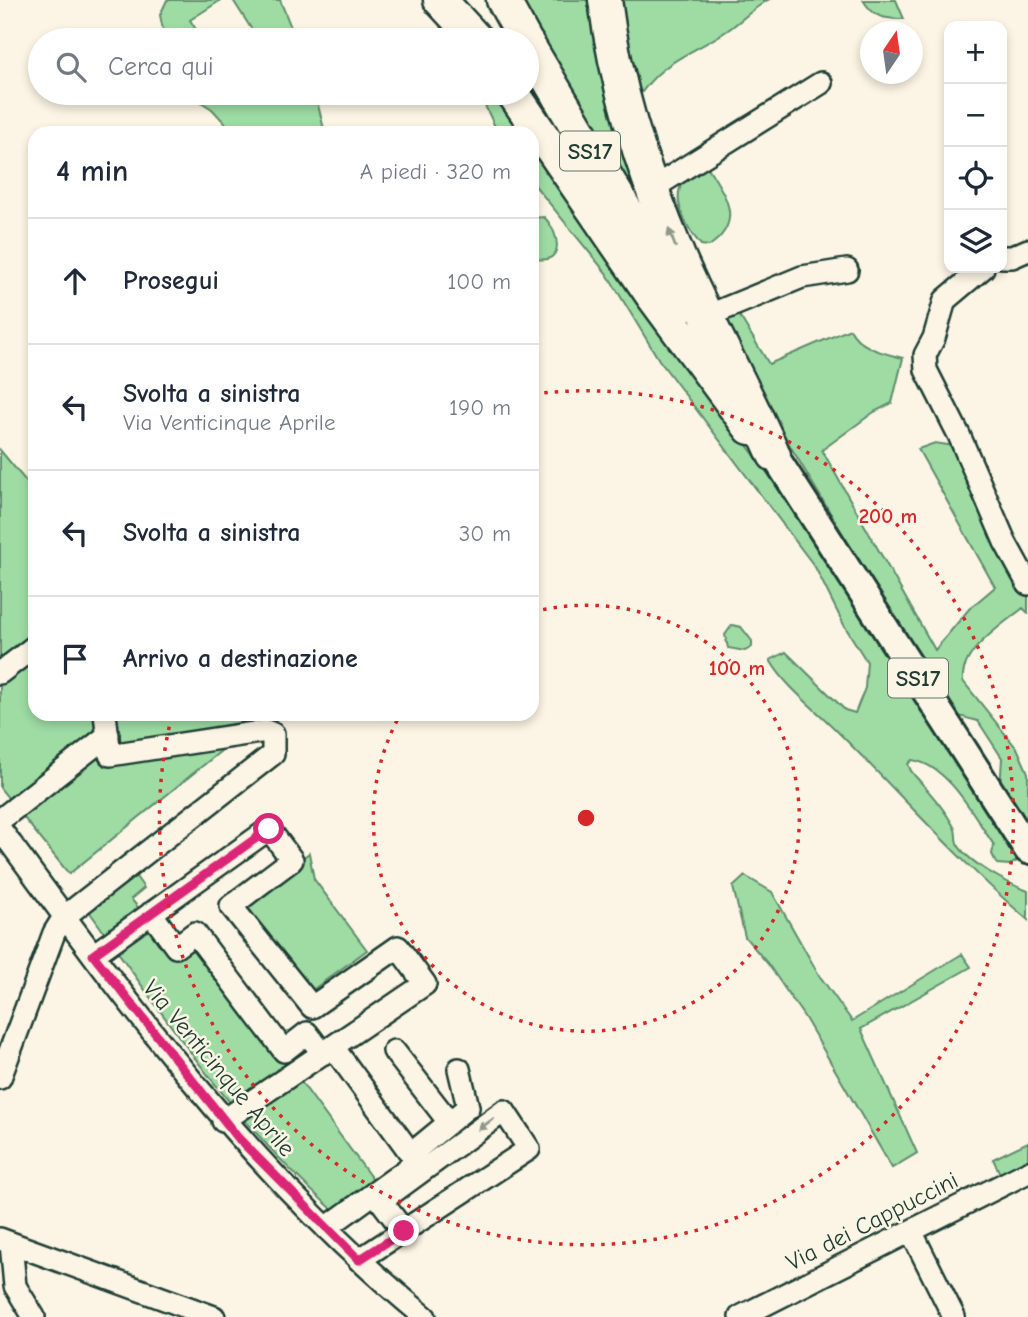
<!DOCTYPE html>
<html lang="it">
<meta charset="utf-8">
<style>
body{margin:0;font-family:"Comic Neue",sans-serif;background:#f6f6f7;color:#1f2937}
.controls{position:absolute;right:21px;top:21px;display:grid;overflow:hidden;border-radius:14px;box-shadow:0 4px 10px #0003}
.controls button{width:63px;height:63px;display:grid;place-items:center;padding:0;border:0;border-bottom:2px solid #e0e1e3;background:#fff;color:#1f2937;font:35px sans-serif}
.compass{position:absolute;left:860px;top:21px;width:63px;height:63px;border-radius:50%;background:#fff;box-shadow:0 4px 10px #0003;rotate:13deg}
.stop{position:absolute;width:21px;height:21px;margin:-16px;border:5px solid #db2777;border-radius:50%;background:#fff}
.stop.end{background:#db2777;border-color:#fff;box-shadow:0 2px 7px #0008}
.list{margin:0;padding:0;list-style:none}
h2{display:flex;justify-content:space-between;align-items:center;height:91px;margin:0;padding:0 28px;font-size:30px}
h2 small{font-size:23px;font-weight:400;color:#747a83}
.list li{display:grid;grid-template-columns:46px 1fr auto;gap:21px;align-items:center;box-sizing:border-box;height:126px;padding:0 28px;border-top:2px solid #e0e1e3}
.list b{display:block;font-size:26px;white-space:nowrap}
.list p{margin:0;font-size:23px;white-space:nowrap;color:#747a83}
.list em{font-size:23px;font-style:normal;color:#747a83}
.icon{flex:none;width:38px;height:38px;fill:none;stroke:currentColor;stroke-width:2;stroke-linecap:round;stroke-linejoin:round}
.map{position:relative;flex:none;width:1028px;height:1317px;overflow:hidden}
.search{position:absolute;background:#fff;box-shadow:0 4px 10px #0003;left:28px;top:28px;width:511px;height:77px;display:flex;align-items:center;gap:18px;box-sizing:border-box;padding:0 24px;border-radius:38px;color:#747a83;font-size:26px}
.panel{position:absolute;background:#fff;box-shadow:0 4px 10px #0003;left:28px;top:126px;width:511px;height:595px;border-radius:21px}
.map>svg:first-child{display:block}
.green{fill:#9edca4;stroke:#5e8c6c;stroke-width:2}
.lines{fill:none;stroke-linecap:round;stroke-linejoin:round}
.minor-casing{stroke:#1f3d34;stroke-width:26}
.major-casing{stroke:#1f3d34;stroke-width:32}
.highway-casing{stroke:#1f3d34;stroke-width:37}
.minor{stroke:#fcf5e5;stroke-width:21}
.major{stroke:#fcf5e5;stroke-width:26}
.highway{stroke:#fcf5e5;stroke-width:32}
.oneway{fill:#8e998c}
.route{stroke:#db2777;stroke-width:9}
.ring{fill:none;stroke:#d62828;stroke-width:3.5;stroke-dasharray:3.5 7}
.labels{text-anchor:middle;stroke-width:5;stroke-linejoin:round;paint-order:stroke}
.shield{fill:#fcf5e5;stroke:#617469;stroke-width:2}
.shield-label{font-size:23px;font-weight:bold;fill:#1f3d34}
.street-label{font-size:24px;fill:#1f3d34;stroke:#fcf5e5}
.centre{fill:#d62828;stroke:#fcf5e5;stroke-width:3.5}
.ring-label{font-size:21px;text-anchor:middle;font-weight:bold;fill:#d62828;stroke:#fcf5e5;stroke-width:5;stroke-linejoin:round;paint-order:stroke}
</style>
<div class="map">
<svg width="1028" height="1317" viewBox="0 0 1028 1317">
<rect width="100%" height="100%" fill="#fcf5e5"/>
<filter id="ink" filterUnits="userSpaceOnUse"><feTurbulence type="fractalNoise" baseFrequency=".0143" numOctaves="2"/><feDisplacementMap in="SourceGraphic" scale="14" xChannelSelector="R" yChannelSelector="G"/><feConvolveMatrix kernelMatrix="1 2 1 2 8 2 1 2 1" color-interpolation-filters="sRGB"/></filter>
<g filter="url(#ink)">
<!-- green -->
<path class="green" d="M167,0H221L190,20L203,40H165L160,15Z
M233,0H280L296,40H243L254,33Z
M521,0H601L668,249L561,72Z
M615,0H768C754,8 742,20 728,30C693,54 660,60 637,100Z
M863,0H896L904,19C884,19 874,18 863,0Z
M187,93H315L325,133H234L212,109Z
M479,93H507L713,400L794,508L1023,858L1010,865L997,864L992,854L994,845C975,818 949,765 912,760L908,764L911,771C926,789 943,806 954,827C957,832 955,838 957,843C966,862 1009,884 1028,891V920C960,862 902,796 839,733C815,708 787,689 770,660L786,652L845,710L855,713L865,688L867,662L844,625L815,567L659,360L607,274L532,182V133H498Z
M706,164C723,193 747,220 709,246L701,245C689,231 670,201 683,182C688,175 699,169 706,164Z
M544,217C561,234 565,267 532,258V218Z
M736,310L769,364L850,329C859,348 883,353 903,358L892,403L874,412L822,450L935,650L969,609L995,587L918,449L935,443L954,446L1028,591V613L1023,608C1002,625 960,651 963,681L1018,750L1028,773V833L1000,790L1002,758L978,721L955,715L920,663L716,322Z
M0,450L35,492V714H313L258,721L69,874L0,788Z
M732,625L741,627L752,641V647L745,651L728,648L725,635Z
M309,853L314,879L367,950L311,991L244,902Z
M132,871L144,888L131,899L177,954L198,941L375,1183L333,1210C234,1124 162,1013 86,907Z
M745,876L772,892L819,975L852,1021L962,954L971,967L861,1029L917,1153L892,1168L805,1018L768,964L745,937L733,887Z
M1028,1142V1165L1002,1178L993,1159Z"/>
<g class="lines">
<defs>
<path id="minor" d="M653,188L821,83
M1002,257H1012L1028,250
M983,268L945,300L934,338L925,355L926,370L959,435L1005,542L1028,584
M707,316L802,277L847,270
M0,673L35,646
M0,820L108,735
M0,829C128,1004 256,1179 425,1317
M151,913L176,947L195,933L284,1051L307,1033L323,1054
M93,955L269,829L292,860L231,906L312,1007L398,947L425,984L223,1121
M394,1051L449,1122
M0,1078L54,933L64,917L273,754V734L266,731L110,755L105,714
M412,1153L468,1107L459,1069
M326,1228L417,1162L333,1047
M911,1231L954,1317
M0,1239L214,1317
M11,1243L15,1286L34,1317
M359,1260L529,1149L504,1111L381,1201L404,1231
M740,1317L1028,1172"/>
<path id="major" d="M774,455L1028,850"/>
<path id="highway" d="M440,0L477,40
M503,0L525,40
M605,0C616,89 644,175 679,257C708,324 745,388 774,455
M527,43L682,305
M513,93L651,294L750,428"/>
</defs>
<!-- minor casing -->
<use href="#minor" class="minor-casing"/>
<!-- major casing -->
<use href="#major" class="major-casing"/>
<!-- highway casing -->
<use href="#highway" class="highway-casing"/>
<!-- minor -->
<use href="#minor" class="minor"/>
<!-- major -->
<use href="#major" class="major"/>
<!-- highway -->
<use href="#highway" class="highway"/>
</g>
<!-- one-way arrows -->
<defs><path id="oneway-solid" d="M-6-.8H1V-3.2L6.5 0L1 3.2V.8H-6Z" transform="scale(1.75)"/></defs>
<g class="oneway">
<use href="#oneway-solid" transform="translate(672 238) rotate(-111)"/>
<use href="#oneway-solid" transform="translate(486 1124) rotate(144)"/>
</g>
</g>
<g class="lines" filter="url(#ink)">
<!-- route -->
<path class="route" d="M269,829L93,955L239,1139L359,1260L404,1231"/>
</g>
<!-- distance rings -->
<g class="ring">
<path d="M533 612A213 213 0 1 1 400 715"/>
<path d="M534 394A427 427 0 1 1 172 715"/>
</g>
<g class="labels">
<!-- shield labels -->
<g class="shield">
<rect x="560" y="131.5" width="60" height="39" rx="5"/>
<rect x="888" y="658.5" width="60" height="39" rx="5"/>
</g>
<g class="shield-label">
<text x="590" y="159">SS17</text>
<text x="918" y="686">SS17</text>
</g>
<!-- street labels -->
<g class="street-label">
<text transform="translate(219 1068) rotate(50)" y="8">Via Venticinque Aprile</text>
<text transform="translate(872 1221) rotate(-27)" y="8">Via dei Cappuccini</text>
</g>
</g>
<circle cx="586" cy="818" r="10" class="centre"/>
<g class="ring-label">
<text x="888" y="523">200 m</text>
<text x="737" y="675">100 m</text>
</g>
</svg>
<div class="controls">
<button>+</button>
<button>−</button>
<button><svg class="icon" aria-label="locate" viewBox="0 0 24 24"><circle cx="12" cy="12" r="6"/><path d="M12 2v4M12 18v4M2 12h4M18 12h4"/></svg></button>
<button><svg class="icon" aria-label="layers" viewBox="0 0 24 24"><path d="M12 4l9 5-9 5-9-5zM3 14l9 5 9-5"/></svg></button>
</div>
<svg class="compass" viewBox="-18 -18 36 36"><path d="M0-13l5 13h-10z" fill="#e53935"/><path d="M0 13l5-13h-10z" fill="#747a83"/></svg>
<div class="stop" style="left:269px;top:829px"></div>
<div class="stop end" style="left:404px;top:1231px"></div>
<div class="search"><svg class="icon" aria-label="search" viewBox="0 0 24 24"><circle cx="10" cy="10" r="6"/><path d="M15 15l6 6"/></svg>Cerca qui</div>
<section class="panel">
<h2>4 min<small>A piedi · 320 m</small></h2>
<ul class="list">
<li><svg class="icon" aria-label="ahead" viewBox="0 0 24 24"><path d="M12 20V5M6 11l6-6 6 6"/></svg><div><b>Prosegui</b></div><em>100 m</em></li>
<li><svg class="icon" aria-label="left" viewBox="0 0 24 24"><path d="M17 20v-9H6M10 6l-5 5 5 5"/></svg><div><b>Svolta a sinistra</b><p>Via Venticinque Aprile</p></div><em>190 m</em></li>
<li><svg class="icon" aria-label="left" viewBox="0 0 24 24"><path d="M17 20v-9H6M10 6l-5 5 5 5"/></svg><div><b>Svolta a sinistra</b></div><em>30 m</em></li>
<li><svg class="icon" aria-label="arrive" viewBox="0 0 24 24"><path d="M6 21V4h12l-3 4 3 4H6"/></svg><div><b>Arrivo a destinazione</b></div></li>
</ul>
</section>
</div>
